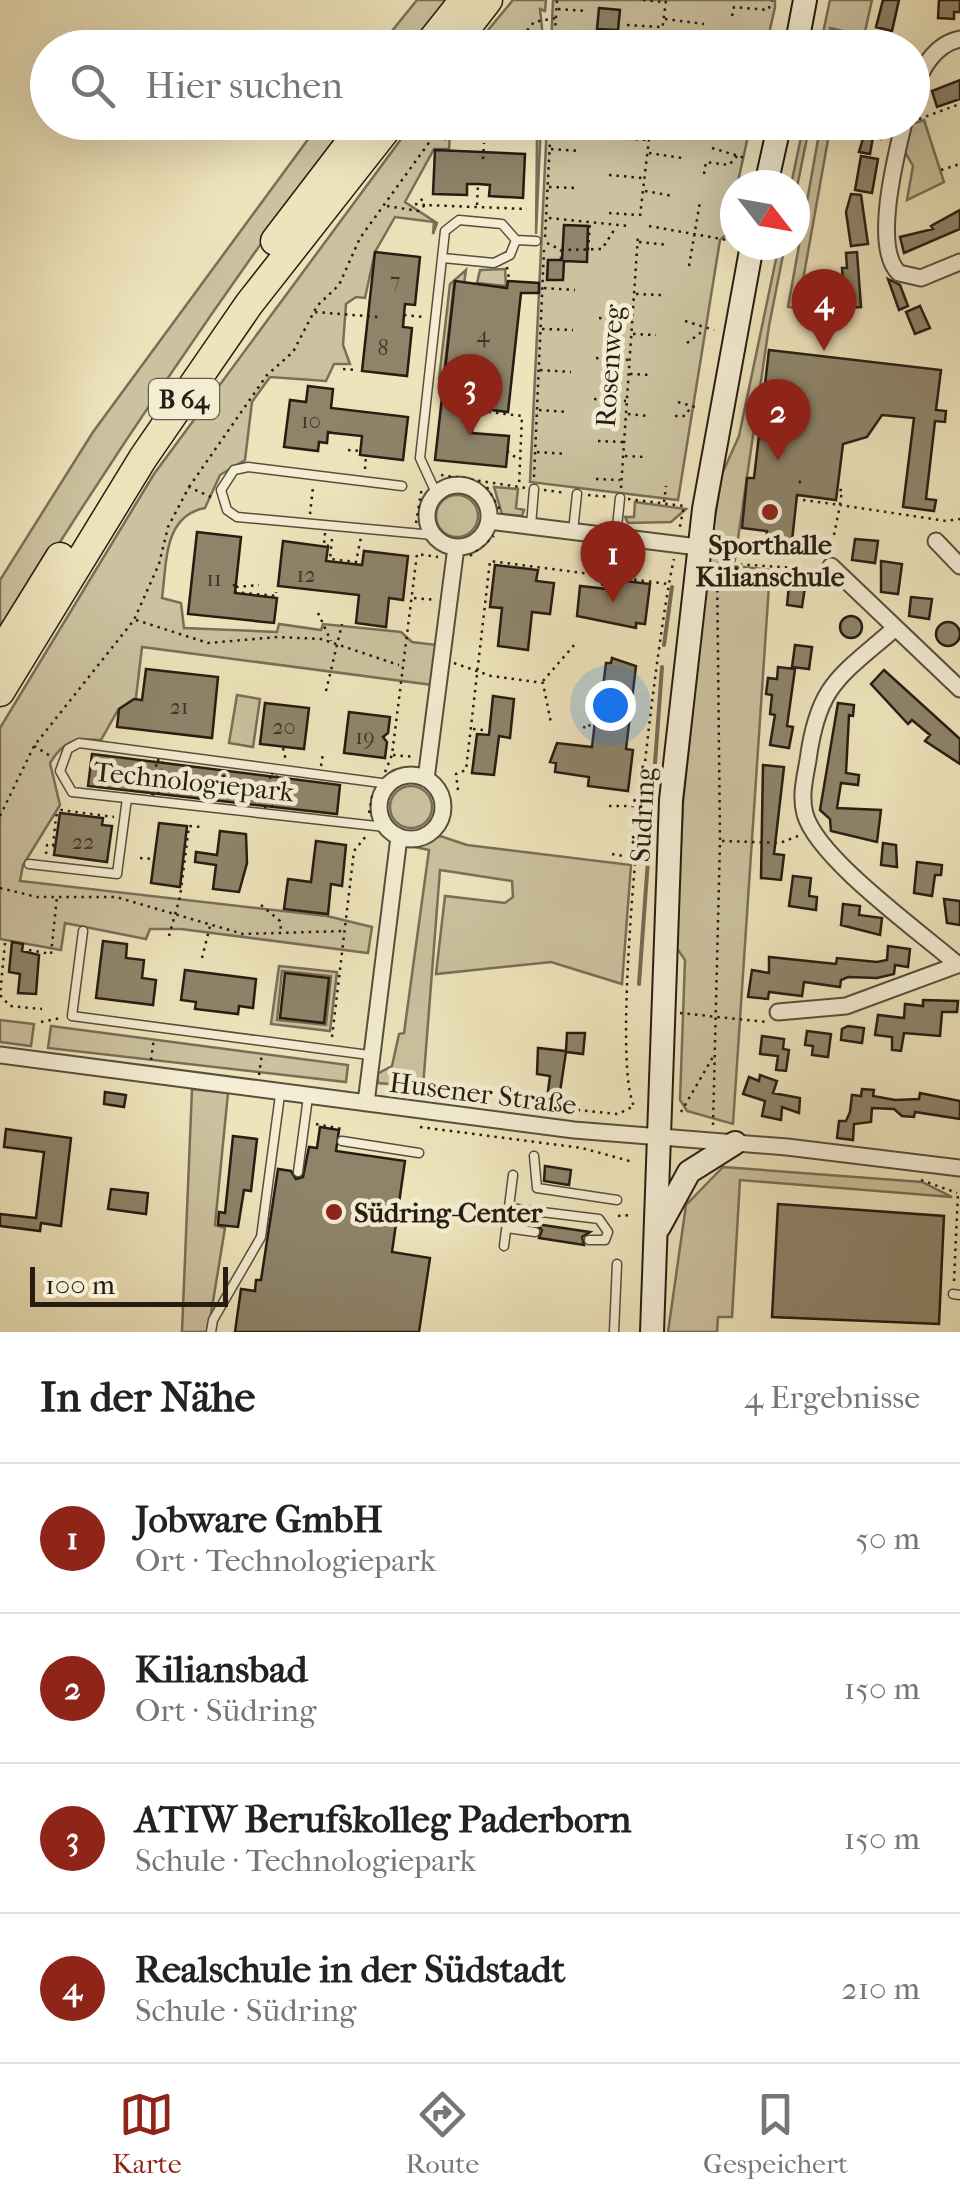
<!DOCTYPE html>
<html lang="de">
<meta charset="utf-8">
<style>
body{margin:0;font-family:"IM FELL French Canon",serif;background:#f6f6f6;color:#222}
.compass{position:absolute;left:720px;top:170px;width:90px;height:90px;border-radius:50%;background:#fff;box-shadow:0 10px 40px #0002;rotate:121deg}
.scale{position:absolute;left:30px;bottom:25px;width:198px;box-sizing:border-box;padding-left:10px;border:5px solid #261c12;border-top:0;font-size:28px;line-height:35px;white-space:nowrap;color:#261c12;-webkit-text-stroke:8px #f4edd3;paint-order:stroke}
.you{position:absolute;left:610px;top:705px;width:35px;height:35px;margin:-25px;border:8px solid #fff;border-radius:50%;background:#1a73e8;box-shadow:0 0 0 15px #1a73e833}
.badge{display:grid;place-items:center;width:65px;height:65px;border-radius:50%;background:#8f2418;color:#fff;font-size:32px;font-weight:700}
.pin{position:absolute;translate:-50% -82px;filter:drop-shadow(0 2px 5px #0008)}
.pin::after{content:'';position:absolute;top:52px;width:35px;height:30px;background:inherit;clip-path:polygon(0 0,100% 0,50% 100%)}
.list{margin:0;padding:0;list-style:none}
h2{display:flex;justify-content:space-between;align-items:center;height:130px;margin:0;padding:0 40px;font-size:42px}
h2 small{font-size:32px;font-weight:400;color:#767676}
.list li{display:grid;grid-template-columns:65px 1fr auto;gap:30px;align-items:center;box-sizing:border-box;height:150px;padding:0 40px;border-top:2px solid #e0e0e0}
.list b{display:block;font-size:38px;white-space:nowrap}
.list p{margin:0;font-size:32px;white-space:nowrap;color:#767676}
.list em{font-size:32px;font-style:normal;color:#767676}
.icon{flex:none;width:55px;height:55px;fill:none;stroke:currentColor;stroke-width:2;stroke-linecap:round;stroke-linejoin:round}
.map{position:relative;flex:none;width:960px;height:1332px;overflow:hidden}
.search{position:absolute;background:#fff;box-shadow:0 10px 40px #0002;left:30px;right:30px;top:30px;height:110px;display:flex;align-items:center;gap:25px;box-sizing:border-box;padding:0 35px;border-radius:55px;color:#767676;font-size:38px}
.sheet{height:730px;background:#fff}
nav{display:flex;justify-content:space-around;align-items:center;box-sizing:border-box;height:140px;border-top:2px solid #e0e0e0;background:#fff;font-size:28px;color:#767676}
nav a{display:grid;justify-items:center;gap:5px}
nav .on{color:#8f2418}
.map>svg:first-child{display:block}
.green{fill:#ccc29f;stroke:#796f58;stroke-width:2.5;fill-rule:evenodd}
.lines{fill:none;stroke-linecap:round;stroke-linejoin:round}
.stream{stroke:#756b55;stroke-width:4}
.building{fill:#8e846a;stroke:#261c12;stroke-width:2.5}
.service-casing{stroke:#584e3c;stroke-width:11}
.minor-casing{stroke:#584e3c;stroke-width:19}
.secondary-casing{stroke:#261c12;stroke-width:26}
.trunk-casing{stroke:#261c12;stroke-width:31}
.path{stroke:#261c12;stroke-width:2.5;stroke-dasharray:2.5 5;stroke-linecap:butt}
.service{stroke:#f4edd3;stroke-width:8}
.minor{stroke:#f4edd3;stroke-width:15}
.secondary{stroke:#f4edd3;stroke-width:22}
.trunk{stroke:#eee4bc;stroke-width:28}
.poi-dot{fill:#8f2418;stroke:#f4edd3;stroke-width:4}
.labels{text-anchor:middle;stroke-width:9;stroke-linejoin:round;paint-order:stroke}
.number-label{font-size:22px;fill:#403628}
.shield{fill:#f4edd3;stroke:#645b4c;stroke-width:2.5}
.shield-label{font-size:25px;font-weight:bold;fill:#261c12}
.street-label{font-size:28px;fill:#261c12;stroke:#f4edd3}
.poi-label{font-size:28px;font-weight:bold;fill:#261c12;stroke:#f4edd3}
</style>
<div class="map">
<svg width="960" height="1332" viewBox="0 0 960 1332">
<rect width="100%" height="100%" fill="#eee4bc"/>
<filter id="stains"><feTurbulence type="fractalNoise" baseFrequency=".002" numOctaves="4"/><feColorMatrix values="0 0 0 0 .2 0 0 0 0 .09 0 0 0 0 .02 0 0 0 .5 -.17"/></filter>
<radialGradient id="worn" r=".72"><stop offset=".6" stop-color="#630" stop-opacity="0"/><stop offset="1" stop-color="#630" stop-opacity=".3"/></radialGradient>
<!-- green -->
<path class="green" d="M417,0H446L408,47H379Z
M513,0H546L545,11L540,9L544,47H474Z
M553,0H775V7L766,47L551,48Z
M830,0H872L864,36L830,28L826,47H820Z
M924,120L944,182L907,200L913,166L905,152L912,124Z
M320,123H349C225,289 110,460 0,637V580L93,432Z
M413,123H541L536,234L537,137L450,133L449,149H434L405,202L437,223L433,234L434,222L395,217L375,252L365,298L356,297L346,304L343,345L350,364H334L326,381L270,377L252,402L245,460L220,475L205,508C163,516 167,563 162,598L181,603L184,628L277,632L279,624L321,630L323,624L401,632L412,642L437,645L433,685L142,647L136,698L118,710L101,740C75,738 64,740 50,763L60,805L23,865L20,881L327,916L372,927L368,953L181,929H150L146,939L65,923L61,950L0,939V728L154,474Z
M547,123H751L726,235L720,240L678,500L530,482Z
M804,123H810L795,197V185H791Z
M821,123H831L798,308L788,307Z
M779,245H785L769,326L734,566L770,570L733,1124L687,1111L680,1100L685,960L676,947L683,802L709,554L722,474L739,436Z
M505,269L506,286L477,283L480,270Z
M466,270L464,283H454L443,381L439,379L450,284Z
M494,487L518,489L516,508L524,510L522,516L502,514Z
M436 516a21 21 0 1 1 42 0a21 21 0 1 1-42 0Z
M635,502L686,509L671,522L628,523L625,517H634Z
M237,695L260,699L253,747L229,743Z
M390 807a21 21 0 1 1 42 0a21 21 0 1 1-42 0Z
M440,836L467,845L631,865L622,984L551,962L436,974L445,896L505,903L513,897L512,881L440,870L423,1087L378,1083L377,1074L392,1066L399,1034L404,1033L429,850L415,847Z
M279,966L337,972L330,1031L271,1024ZM282,971L331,976L326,1025L277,1020Z
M0,1020L34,1024L31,1046L0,1042Z
M51,1026L348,1065L346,1082L48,1048Z
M192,1089L228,1093L215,1225L225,1228L208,1332H182Z
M723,1167L922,1182L952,1197L740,1180L732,1317H718L717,1332H668L686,1205Z"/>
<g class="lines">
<!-- stream -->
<path class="stream" d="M664,645L672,587
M639,984L662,667"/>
</g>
<!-- building -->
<path class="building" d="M883,0H899L892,31L876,27Z
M939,0H960V12H954V19L938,18Z
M599,8L620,10L618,30L597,29Z
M960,80V99L937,107L932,91Z
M868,122H885L881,139L873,137L870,154L859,152Z
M435,150L525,154L523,198L489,196L490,185L478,184H467V195L433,194Z
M861,156L878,159L872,193L855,190Z
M851,194L861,195L868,244L851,246L846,212Z
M960,210V229L904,253L900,237L933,229L931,226Z
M564,225L588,226L587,262L564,261L563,280H547L548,260H562Z
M375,252L420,257L415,305L405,304L404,315L403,327L412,328L407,376L362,371Z
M857,252L861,307L845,308L842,268H847L846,253Z
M888,279L900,285L908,306L899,310Z
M455,281L507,288L508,281L539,283V293H521L508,412L475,408L472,433L509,436L506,467L435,460Z
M920,306L930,328L915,334L906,312Z
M769,350L941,370L936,410L946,411L945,422L935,421L926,499L936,500L934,511L903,507L914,418L882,415L867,437L843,444L836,500L797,495L791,550L765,547L767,531L742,528L747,478H754Z
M308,386L333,389L331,408L408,417L403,460L360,455L362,436L333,433L328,432L327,443L319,442L318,451L284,447L290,400L306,402Z
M197,532L241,537L235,593L277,598L274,623L188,614Z
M855,539L878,541L875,563L852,560Z
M283,541L328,547L326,561L362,565L364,551L408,556L403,600L389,598L386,627L356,623L359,595L278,586Z
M881,561L902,564L898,594L881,592Z
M495,565L538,570L536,581L554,583L550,614L532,612L528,650L498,646L502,608L490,607Z
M609,579L650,584L645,624L636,623V628L577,616L580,586L608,589Z
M789,585L805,587L802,607L787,605Z
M911,597L932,599L929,619L909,616Z
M840 627a11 11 0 1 1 22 0a11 11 0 1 1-22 0Z
M936 634a12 12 0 1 1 24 0a12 12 0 1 1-24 0Z
M795,645L812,647L809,669L792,667Z
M612,658L636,666L626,749L633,750L628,791L588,786L589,777L555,772L556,763L550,762L557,743L592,747L597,704H601L606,663H611Z
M778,667L795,669L787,726L793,727L789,748L770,745L775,715L770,714L772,695L766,694L768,678L777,679Z
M146,669L218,677L212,738L117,727L119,709L134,699L142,700Z
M884,670L960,739V764L925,741L930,735L912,720L908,724L871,684Z
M493,696L514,699L510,738L499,736L494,775L472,773L477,734L489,735Z
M265,703L309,708L304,749L260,744Z
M838,703L854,705L853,716L849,715L846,773L859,775L858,785L841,783L837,808L881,810L877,842L831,831L830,819L820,810Z
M349,712L390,717L388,733L383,737L387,742L385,758L344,753Z
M92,754L340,785L337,814L88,786Z
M763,765L784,767L774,854L784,855L781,880L761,878Z
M60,813L103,818L102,825L112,826L107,862L54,855Z
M159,823L187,826L180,887L151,883Z
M220,831L246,834L247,863L239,892L213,889L216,865L195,862L196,852L217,855Z
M316,841L346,845L342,886L331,884L328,914L284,909L288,879L311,882Z
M883,843L896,845L897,867L881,865Z
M917,862L942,865L941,875H935L932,896L914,893Z
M793,876L811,878L809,896L817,897L816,910L789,906Z
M944,899L960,901V925L947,923Z
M843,904L860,906L859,915L882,918L880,935L841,925Z
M103,941L127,944L126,958L144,960L142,978L156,980L153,1005L96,998Z
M12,942L23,944L22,951L39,955L36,994L18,993L20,974L9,972Z
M888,946L910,949L908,967L895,965L894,974L877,978L848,977L841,980L840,987L804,982L802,996L769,992L768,999L748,997L752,970L769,973V957L836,964L837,958L877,962L887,960Z
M185,970L256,979L253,1008L239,1006L238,1014L195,1009L196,1002L181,1000Z
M285,973L329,978L324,1023L280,1018Z
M923,1000L958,1001L957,1012H942L940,1036L904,1033L901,1051L892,1050V1037L875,1035L878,1015L904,1018L905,1004L923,1006Z
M848,1026L864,1028L862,1043L841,1040L842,1029Z
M807,1031L831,1034L828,1057L812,1055L813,1046L805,1045Z
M567,1033H585L583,1054L566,1052L560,1092L548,1091L550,1076L537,1074L538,1048L566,1051Z
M762,1036L784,1039L783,1049L789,1050L786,1071L776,1070L778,1056L760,1054Z
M760,1075L777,1081L773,1093L800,1098L799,1113L782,1107L781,1120L762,1116L765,1101L743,1094L749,1077L759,1081Z
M862,1089L874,1090L873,1096L895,1100L919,1099L920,1093L960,1101V1119L915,1112L914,1117L902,1116L894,1109L872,1108L871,1122L854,1124L853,1140L837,1138L839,1121H846L850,1112L852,1095L861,1096Z
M105,1092L126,1095L124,1107L104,1104Z
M320,1127L339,1130L336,1151L405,1161L392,1252L430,1258L419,1332H235L241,1289L255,1291L256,1280H261L278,1169L291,1171L296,1179L303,1177L309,1147L317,1148Z
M6,1129L71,1138L61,1226L41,1223L40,1231L0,1226V1214L36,1218L44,1152L4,1147Z
M233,1136L257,1139L251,1191L244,1190L238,1227L218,1225L219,1212L225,1213Z
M545,1166L571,1170L569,1185L544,1181Z
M111,1189L148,1193L146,1214L108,1209Z
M778,1204L944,1216L939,1324L772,1317Z
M536,1224L590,1232L582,1237L584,1245L539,1238L542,1230Z"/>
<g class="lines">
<defs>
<path id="service" d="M516,240L536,241
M402,486L248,467L234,470L221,490L227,510L237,517L433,535
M436,493L420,458L445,231L459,220L502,224L516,240L510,255L494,263L443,258
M531,525L534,489
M573,531L577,494
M616,536L620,498
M385,827L72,792L60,771L68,749L79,743L389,784
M29,864L117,874L127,798
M83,931L72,1016L369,1055
M342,1141L419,1153
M534,1156L537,1188L617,1200
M298,1172L308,1097
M509,1208L599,1219L608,1232L605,1240H589
M507,1228L535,1232
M504,1246L513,1175
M953,1294L960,1295
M211,1332L213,1320L261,1237L280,1095
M614,1332L617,1264"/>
<path id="minor" d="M912,93C921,70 934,44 960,39
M904,122C896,156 872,248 899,273L921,278L960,262
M427 516a31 31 0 1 1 62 0a31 31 0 1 1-62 0Z
M489,521L698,547
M936,541L960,566
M831,566L960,689
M893,630C839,677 818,685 808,760C805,778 800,796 805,814C817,858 919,931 957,964
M379 807a32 32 0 1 1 64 0a32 32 0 1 1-64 0Z
M426,779L456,547
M778,1012L846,1006L960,964
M0,1055L574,1130L787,1147L960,1168
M366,1103L399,837"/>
<path id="secondary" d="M796,48L805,0
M766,185L780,122
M659,1227L689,1172L735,1143
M652,1332L671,800L704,509L752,245"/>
<path id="trunk" d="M461,35L488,0
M426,48L464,0
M275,241L366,122
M0,654L60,557
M0,692L143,458L249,304L392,122"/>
</defs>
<!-- service casing -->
<use href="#service" class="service-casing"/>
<!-- minor casing -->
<use href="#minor" class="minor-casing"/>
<!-- secondary casing -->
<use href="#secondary" class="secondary-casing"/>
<!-- trunk casing -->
<use href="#trunk" class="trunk-casing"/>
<!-- path -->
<path class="path" d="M643,0L664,2
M558,9L587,11
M732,16L734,7L768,10L772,1
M665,19L704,24
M627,25L661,27
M556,36L584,37
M513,48L534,22L556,18
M554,48L557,0
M660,48L666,0
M919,119L960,104
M679,122L684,124
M438,134L449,142
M613,138L648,140
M712,148L745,158
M551,149L581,151
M649,153L682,158
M483,159L484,143
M941,170L960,164
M704,174L706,162L729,165L737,156
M609,175L643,178
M549,187L576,188
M645,191L673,196
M415,204L425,205L419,196
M477,205L478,184
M387,206L418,211L425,205L527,209
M609,213L638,215
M640,216L651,122
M549,218L629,226
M649,226L727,240
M545,237L551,122
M639,242L668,245
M547,243L561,250V260
M561,250L602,249L616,227
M588,250L590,223
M689,266L700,202
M507,267L509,279
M544,288L575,290
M636,294L661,295
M315,312L378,317
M404,315L423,317
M599,318L631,320
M685,321L714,330
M542,329L573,330
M633,334L656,335
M687,343L704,330
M596,358L628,360
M343,369L356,370
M540,370L571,372
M630,374L652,375
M594,399L626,401
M678,402L695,407
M539,410L567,412
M481,411L522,416L519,486
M628,414L647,416
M675,416H685L691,407
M598,441L623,442
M348,450L361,451
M507,451L518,459
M537,452L567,454
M625,456L645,457
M365,469L366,456
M441,475L526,488
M534,477L544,250
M596,479L620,480
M799,481L802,484
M189,487L267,375L293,352L317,306L339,285L360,238L444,122
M487,487L500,510
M621,488L638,235
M544,490L566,493
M588,495L610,497
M628,499L684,506L679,531
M803,500L840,505L842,490H837
M664,502L666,486
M310,514L313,487
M416,523L422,487
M325,533L324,545L329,546
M834,535L840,505L946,521L960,519
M332,539L330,559L356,562L361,537
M470,556L494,536
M234,584L235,592L276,596V592
M602,586L604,577
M236,587L259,585
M414,598L436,600
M318,613L331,641
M136,620L208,643L278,637L321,639L399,665
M454,663L491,676L543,683L551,723
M543,681L575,644
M326,691L342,624
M583,727L589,728L593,694
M473,729L484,730
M34,746L52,757
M283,748L286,761
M393,755L415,757
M157,760H163L158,795L152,794Z
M321,766L323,753
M385,772L392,755L417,554L438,557
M271,773L277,774L272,807H265Z
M458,790L456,774L466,770L490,561L668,584
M609,806H643
M369,813L373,792
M0,816L34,746L134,620L159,564L168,527L189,487L211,497
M722,841L780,843L798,836
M46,854L47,845L53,846L56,816L61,810L114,817
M612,854L636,858
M140,858L154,859
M0,888L37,897H116L243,934L345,931
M261,905L280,921L281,931
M169,936L180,897L189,826L201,827
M5,943L0,995L10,1006L42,1009
M29,950L51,954L57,897
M202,958L210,926
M680,1013L766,1022
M41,1022L61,1018
M332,1037L354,851L366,836
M151,1060L154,1038
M259,1075L262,1053
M391,1091L618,1114L634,1106C607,1051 656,634 674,559
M681,1112L713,1057
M316,1124L342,1129
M713,1125L720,841L717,563L798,568L800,564
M420,1127L582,1148L633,1162
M921,1180L957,1193
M618,1216L631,1215
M954,1281L958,1193"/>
<!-- service -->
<use href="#service" class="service"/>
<!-- minor -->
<use href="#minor" class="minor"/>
<!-- secondary -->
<use href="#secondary" class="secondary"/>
<!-- trunk -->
<use href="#trunk" class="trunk"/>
</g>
<!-- markers -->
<g class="poi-dot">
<circle cx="770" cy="512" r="10"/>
<circle cx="334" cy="1212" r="10"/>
</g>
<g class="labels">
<!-- number labels -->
<g class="number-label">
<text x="395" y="288">7</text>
<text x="483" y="342">4</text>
<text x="383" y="355">8</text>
<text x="311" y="428">10</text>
<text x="306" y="582">12</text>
<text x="214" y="586">11</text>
<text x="179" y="714">21</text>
<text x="284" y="734">20</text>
<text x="365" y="744">19</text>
<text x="83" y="849">22</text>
</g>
<!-- shield labels -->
<rect class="shield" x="149" y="379" width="70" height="40" rx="8"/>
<g class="shield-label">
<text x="184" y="408">B 64</text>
</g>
<!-- street labels -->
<g class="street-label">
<text transform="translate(609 366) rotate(-86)" y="10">Rosenweg</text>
<text transform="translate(194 781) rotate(6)" y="10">Technologiepark</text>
<text transform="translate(642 814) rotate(-87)" y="10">Südring</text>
<text transform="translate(483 1093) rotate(7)" y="10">Husener Straße</text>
</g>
<!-- poi labels -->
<g class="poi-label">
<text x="770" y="554">Sporthalle<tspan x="770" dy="32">Kilianschule</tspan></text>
<text x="354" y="1222" text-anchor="start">Südring-Center</text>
</g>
</g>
<rect width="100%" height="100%" filter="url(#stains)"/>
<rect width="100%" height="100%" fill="url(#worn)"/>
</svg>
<svg class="compass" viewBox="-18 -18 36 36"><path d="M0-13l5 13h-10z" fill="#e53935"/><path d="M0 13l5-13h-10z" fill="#767676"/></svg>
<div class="scale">100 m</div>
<div class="you"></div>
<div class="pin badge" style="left:613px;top:603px">1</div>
<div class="pin badge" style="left:778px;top:461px">2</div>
<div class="pin badge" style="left:470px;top:436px">3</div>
<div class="pin badge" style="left:824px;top:351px">4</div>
<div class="search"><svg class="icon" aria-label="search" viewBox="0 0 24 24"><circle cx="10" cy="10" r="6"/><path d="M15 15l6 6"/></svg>Hier suchen</div>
</div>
<section class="sheet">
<h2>In der Nähe<small>4 Ergebnisse</small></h2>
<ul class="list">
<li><span class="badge">1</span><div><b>Jobware GmbH</b><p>Ort · Technologiepark</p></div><em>50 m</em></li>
<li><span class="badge">2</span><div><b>Kiliansbad</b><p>Ort · Südring</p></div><em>150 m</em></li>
<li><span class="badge">3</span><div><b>ATIW Berufskolleg Paderborn</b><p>Schule · Technologiepark</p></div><em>150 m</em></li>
<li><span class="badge">4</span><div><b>Realschule in der Südstadt</b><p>Schule · Südring</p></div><em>210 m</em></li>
</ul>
</section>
<nav>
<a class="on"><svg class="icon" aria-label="map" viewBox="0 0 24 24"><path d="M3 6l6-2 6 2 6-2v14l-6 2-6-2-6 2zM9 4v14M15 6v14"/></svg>Karte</a>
<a><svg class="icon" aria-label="directions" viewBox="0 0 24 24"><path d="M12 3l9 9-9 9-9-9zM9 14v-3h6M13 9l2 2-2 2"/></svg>Route</a>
<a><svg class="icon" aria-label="saved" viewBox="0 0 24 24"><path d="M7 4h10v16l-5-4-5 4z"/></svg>Gespeichert</a>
</nav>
